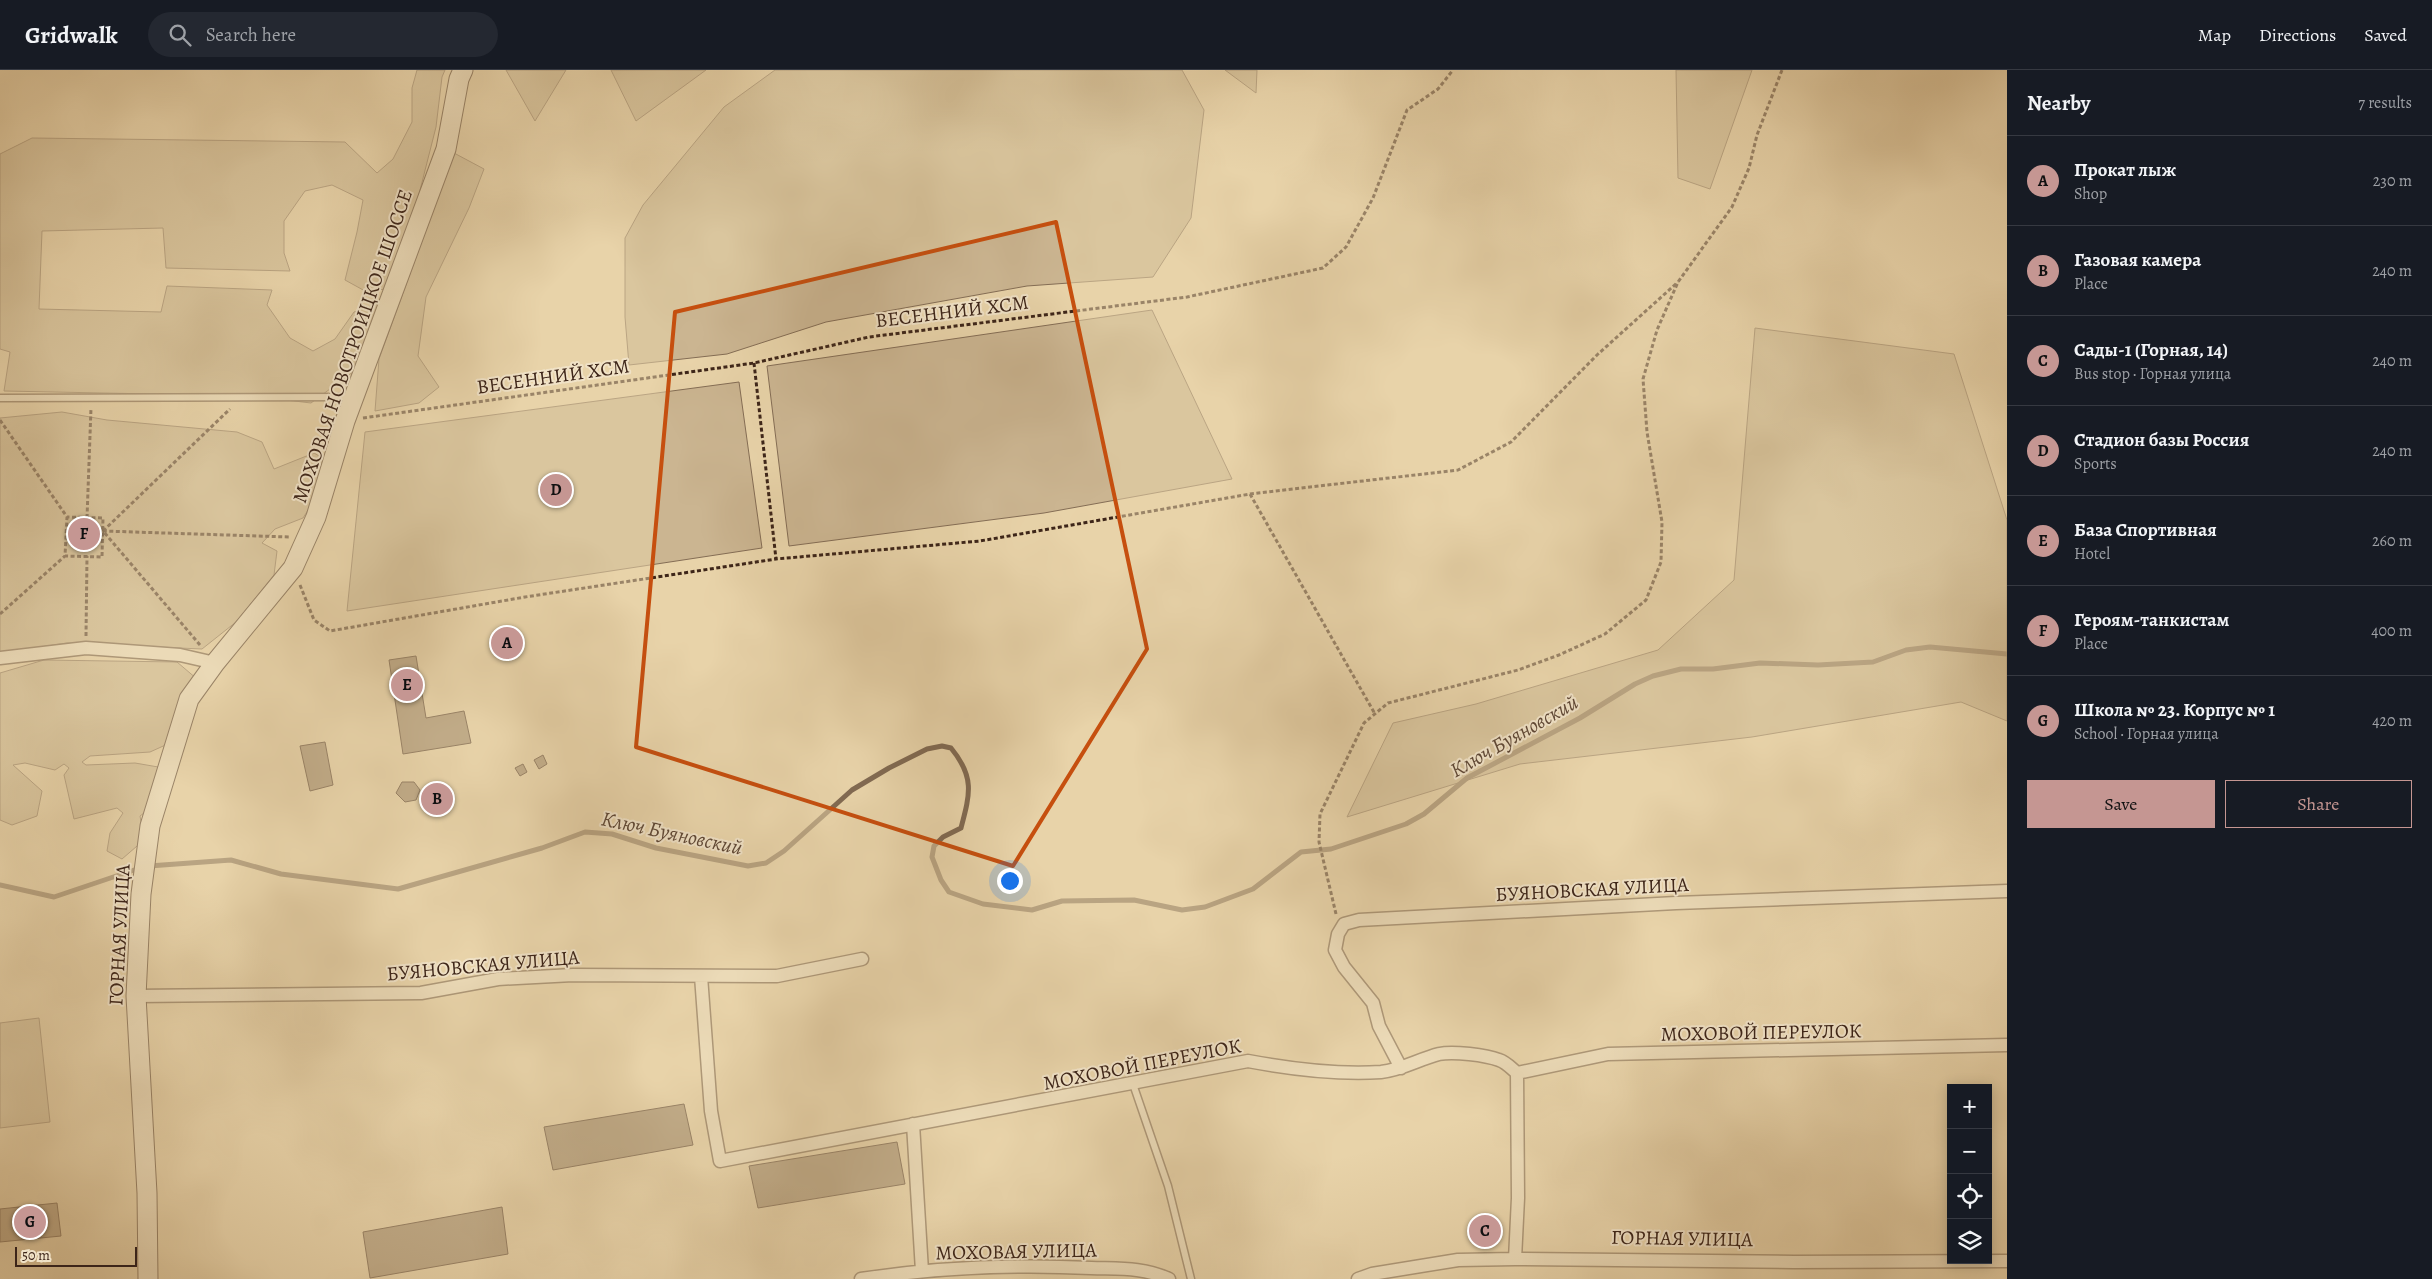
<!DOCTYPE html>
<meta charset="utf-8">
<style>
body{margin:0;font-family:Alegreya,serif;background:#242831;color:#f1f3f6}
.controls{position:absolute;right:15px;bottom:15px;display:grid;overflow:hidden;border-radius:0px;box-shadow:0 2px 12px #0003}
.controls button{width:45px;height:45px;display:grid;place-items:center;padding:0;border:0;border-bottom:1px solid #363941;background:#171b24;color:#f1f3f6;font:25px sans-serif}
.scale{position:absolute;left:15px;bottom:12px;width:122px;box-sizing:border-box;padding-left:5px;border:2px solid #3d2519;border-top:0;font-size:14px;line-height:18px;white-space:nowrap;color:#3d2519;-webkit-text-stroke:4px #f0e2c7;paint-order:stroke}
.you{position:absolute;left:1009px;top:810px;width:18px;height:18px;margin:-12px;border:4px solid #fff;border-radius:50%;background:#1a73e8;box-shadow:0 0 0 8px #1a73e833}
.badge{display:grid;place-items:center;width:32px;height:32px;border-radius:50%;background:#c59692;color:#111;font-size:16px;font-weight:700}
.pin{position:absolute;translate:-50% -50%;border:2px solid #fff;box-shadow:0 1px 5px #0006}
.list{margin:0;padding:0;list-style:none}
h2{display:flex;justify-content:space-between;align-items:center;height:65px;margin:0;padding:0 20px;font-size:21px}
h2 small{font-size:16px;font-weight:400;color:#9ea1a6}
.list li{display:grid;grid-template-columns:32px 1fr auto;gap:15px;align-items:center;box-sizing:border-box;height:90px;padding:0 20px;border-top:1px solid #363941}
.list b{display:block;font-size:19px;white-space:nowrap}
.list p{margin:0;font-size:16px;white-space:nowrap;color:#9ea1a6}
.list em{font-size:16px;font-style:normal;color:#9ea1a6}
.actions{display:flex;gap:10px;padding:15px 20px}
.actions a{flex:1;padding:11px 0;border:1px solid #c59692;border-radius:0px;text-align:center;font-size:18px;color:#c59692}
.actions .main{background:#c59692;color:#111}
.icon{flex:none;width:28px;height:28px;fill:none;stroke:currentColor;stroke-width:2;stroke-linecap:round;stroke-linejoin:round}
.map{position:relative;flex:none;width:2007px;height:1209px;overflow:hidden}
header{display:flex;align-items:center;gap:30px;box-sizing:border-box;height:70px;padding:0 25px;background:#171b24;border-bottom:1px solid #363941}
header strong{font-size:24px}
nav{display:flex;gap:28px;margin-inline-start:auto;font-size:18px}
.search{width:350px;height:45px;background:#242831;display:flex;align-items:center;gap:12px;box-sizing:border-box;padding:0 18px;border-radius:28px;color:#9ea1a6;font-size:19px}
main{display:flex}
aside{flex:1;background:#171b24}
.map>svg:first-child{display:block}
.green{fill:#cbb591;stroke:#846d55}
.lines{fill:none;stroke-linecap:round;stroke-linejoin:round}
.stream{stroke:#816a52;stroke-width:5}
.building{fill:#967f64;stroke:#3d2519}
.lane-casing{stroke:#68503d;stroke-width:9}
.street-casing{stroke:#68503d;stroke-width:15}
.secondary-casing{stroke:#3d2519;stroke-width:21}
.path{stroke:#3d2519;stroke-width:3;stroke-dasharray:4 2.5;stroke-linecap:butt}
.lane{stroke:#f0e2c7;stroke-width:6}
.street{stroke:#f0e2c7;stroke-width:12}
.secondary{stroke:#f0e2c7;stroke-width:19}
.marked{fill:none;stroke:#c64f0f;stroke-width:4;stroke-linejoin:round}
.labels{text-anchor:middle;stroke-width:4;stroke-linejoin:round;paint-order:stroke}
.street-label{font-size:20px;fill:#3d2519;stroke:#f0e2c7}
.water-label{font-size:21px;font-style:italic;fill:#5f4836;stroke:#f0e2c7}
</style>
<header>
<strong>Gridwalk</strong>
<div class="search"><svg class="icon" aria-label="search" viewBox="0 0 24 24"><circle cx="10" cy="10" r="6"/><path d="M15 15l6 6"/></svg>Search here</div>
<nav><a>Map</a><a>Directions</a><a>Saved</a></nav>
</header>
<main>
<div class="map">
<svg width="2007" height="1209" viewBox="0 0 2007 1209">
<rect width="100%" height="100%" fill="#e8d3a9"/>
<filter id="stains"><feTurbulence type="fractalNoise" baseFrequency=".004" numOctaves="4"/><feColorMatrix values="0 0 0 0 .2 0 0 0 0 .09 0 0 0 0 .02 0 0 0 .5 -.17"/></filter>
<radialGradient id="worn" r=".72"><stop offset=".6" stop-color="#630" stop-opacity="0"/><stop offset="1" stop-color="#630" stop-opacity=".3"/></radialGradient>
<!-- green -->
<path class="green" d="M417,0H445L442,7L436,57L418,128L387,219L365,221L345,210L357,162L363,130L332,115L305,121L284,151V183L290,201L166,198L163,158L42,161L39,239L161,242L167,216L272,220L267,235L290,268L313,281L335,269L354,242L378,234L379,253L357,299L311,333L253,326L4,321L10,282L0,279V84L32,68L345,72L377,103L393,89L412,52V18Z
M506,0H566L535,51Z
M611,0H706L636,51Z
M775,0H1182L1204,40L1191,148L1153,207L1027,216L826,252L727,284L629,295L625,247V168L643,135L724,37Z
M1225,0H1257L1256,23Z
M1676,0H1752L1710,119L1678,108Z
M454,83L484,99L469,138L426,227L418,286L439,317L419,333L375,341L379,289Z
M1152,240L1232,409L1044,443L789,476L767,296Z
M1755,258L1954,284L2007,450V651L1961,632L1752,667L1520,694L1347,747L1393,653L1476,634L1658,580L1734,510Z
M739,312L762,478L347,541L365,362Z
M62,342L107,350L237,362L262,372L274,399L314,383L336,396L303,448L275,459L262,473L277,481L274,505L236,552L202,579L67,573L0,583V348Z
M44,590L177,592L197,609L181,668L150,682L90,686L82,692L86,695L135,693L164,698L160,731L140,746L144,770L122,789L107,781L110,763L123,743L117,738L74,749L64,705L69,698L64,694L55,700L25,693L13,695L42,721L37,746L12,755L0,750V603Z
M39,948L50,1052L0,1058V953Z"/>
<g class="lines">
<!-- stream -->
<path class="stream" d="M149,796L231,790L281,804L398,819L542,778L585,762L612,764L656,778L748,796L766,793L784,781L852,720L889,698L927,679L942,676L951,678C975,707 970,724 961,758L943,767L934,776L932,787L941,810L949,822L983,834L1032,840L1062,831L1134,830L1182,840L1205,837L1253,819L1301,782L1331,779L1406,754L1424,744L1467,708L1580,648L1635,614L1653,606L1681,599H1713L1760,593L1818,595L1873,592L1906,580L1930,577L2007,584
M0,815L54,827L140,798"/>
</g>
<!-- building -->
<path class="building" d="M514,561L519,582L501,587L496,564Z
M416,586L426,648L464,641L471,673L403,684L389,590Z
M325,672L333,715L310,721L300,676Z
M543,685L547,694L539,699L534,690Z
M523,694L527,702L520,706L515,698Z
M402,712H414L420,720L416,730L405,732L396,723Z
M442,721L444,734L432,736L430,723Z
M684,1034L693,1075L553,1100L544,1057Z
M897,1072L905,1114L758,1138L749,1096Z
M57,1133L61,1166L0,1172V1139Z
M502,1137L508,1184L370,1208L363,1162Z"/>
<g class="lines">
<defs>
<path id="lane" d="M0,328L352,327
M1133,1014L1168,1116L1191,1209"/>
<path id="street" d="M0,588L86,578L180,585L215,593
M701,906L711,1041L720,1091L1248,991C1291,999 1337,1005 1381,1002C1402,1000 1419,989 1439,984C1453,981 1486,985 1499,990C1506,992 1512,999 1517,1003
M136,926L421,923L498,909L573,905L777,906L862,889
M1401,998L1379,956L1373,933L1344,897L1335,880L1338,864L1344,854L1359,850L1676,833L2007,821
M913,1054L922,1201
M1515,1189L1518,1128L1517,1003L1608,984L2007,975
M861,1209C940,1197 1011,1194 1091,1198C1119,1199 1143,1197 1169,1209
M1358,1209L1372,1204L1458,1190L1515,1189L1794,1192L2007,1191"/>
<path id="secondary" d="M148,1209L147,1123L136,926L141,824L150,756L189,629L215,593L293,498L316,447L345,351L446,79L459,9L463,0"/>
</defs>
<!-- lane casing -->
<use href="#lane" class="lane-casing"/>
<!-- street casing -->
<use href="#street" class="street-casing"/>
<!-- secondary casing -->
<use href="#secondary" class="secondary-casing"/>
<!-- path -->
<path class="path" d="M754,293L776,489L980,471L1250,424L1458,400L1511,372L1597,285L1678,212
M363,348L754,293L869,267L1187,227L1323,198L1346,177L1373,128L1407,40L1438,19L1453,0
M0,350L67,447L65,486L102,487L103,448L67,447
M1250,424L1375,644
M87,448L91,338
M103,461L230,339
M300,515L314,550L330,561L525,527L776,489
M0,544L65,486
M86,566L87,486
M200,575L103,461L289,467
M1336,844L1319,772L1320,744L1364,653L1388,633L1518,600L1559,585L1605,564L1646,530L1661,492L1662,452L1647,362L1643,309L1657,260L1678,212L1732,137L1749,98L1757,65L1782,0"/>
<!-- lane -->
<use href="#lane" class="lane"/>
<!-- street -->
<use href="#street" class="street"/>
<!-- secondary -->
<use href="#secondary" class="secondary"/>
</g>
<!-- marked area -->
<path d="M0 0H2007V1209H0ZM1056,152L1147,579L1013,796L636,677L675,242Z" fill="#e8d3a9" fill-opacity=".55" fill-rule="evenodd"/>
<path class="marked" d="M1056,152L1147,579L1013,796L636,677L675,242Z"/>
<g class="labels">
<!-- street labels -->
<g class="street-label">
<text transform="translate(952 241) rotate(-7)" y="7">ВЕСЕННИЙ ХСМ</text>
<text transform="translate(352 276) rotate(-71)" y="7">МОХОВАЯ НОВОТРОИЦКОЕ ШОССЕ</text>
<text transform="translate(553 306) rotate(-8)" y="7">ВЕСЕННИЙ ХСМ</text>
<text transform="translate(1592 819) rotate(-3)" y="7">БУЯНОВСКАЯ УЛИЦА</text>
<text transform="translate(119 865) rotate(-87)" y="7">ГОРНАЯ УЛИЦА</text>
<text transform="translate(483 895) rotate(-5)" y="7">БУЯНОВСКАЯ УЛИЦА</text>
<text transform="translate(1761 962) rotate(-1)" y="7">МОХОВОЙ ПЕРЕУЛОК</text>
<text transform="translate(1142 994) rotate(-11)" y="7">МОХОВОЙ ПЕРЕУЛОК</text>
<text transform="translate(1682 1168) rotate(1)" y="7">ГОРНАЯ УЛИЦА</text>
<text transform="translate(1016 1181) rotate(-1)" y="7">МОХОВАЯ УЛИЦА</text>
</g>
<!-- water labels -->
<g class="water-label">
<text transform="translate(1514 666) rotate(-30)" y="7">Ключ Буяновский</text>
<text transform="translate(672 763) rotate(12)" y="7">Ключ Буяновский</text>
</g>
</g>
<rect width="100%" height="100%" filter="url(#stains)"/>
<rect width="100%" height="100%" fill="url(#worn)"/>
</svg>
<div class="controls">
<button>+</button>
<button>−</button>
<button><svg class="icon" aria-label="locate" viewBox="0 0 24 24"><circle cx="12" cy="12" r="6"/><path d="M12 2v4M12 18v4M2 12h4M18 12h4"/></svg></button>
<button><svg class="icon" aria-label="layers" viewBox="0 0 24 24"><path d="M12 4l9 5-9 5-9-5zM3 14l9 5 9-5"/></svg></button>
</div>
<div class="scale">50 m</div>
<div class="you"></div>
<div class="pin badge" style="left:507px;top:573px">A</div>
<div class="pin badge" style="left:437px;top:729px">B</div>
<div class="pin badge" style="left:1485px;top:1161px">C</div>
<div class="pin badge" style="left:556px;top:420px">D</div>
<div class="pin badge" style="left:407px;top:615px">E</div>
<div class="pin badge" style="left:84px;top:464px">F</div>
<div class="pin badge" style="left:30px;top:1152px">G</div>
</div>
<aside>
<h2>Nearby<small>7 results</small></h2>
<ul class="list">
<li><span class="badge">A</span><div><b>Прокат лыж</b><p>Shop</p></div><em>230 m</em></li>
<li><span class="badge">B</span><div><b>Газовая камера</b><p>Place</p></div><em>240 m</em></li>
<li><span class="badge">C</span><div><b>Сады-1 (Горная, 14)</b><p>Bus stop · Горная улица</p></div><em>240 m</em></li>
<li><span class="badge">D</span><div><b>Стадион базы Россия</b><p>Sports</p></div><em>240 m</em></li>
<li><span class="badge">E</span><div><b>База Спортивная</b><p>Hotel</p></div><em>260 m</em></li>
<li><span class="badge">F</span><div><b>Героям-танкистам</b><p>Place</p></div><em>400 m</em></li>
<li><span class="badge">G</span><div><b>Школа № 23. Корпус № 1</b><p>School · Горная улица</p></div><em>420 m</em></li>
</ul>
<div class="actions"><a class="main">Save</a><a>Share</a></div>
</aside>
</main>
